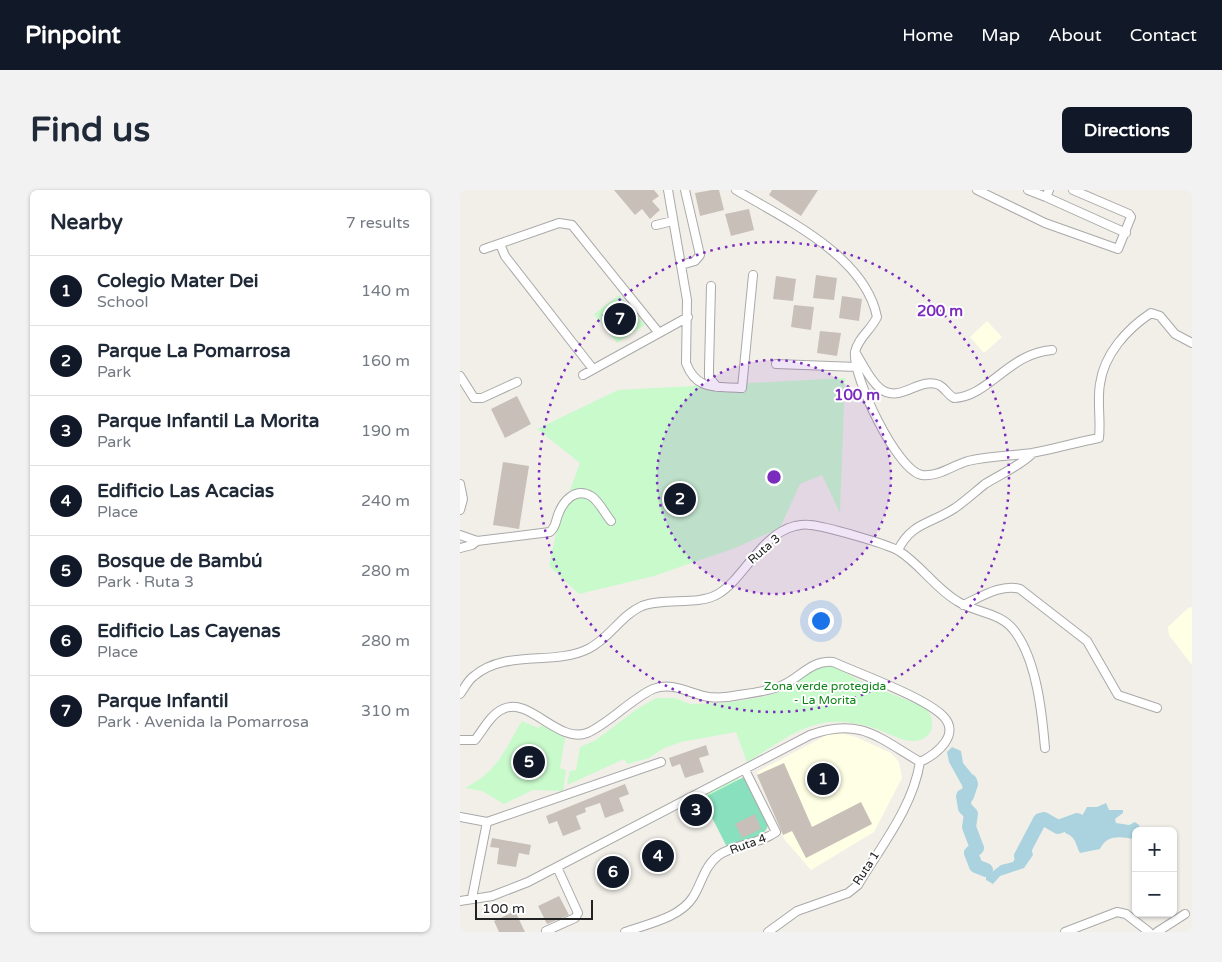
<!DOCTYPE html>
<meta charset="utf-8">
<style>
body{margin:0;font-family:"Varela Round",sans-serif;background:#f2f2f3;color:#1f2937}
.controls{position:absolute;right:15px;bottom:15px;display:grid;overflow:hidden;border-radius:8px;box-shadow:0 1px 4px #0004}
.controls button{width:45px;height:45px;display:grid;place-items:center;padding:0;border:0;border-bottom:1px solid #e0e1e3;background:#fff;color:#1f2937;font:25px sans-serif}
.scale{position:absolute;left:15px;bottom:12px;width:118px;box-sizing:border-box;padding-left:5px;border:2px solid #222;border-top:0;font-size:14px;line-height:18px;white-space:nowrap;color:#222;-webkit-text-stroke:4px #fff;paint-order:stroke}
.you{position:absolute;left:360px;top:430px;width:18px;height:18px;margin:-12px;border:4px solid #fff;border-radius:50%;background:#1a73e8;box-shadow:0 0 0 8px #1a73e833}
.badge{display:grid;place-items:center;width:32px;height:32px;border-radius:50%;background:#111827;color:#fff;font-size:16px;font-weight:700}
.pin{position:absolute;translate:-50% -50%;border:2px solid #fff;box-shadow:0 1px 5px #0006}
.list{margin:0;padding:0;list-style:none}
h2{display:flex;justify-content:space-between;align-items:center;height:65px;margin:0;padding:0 20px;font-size:21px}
h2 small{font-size:16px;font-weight:400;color:#747a83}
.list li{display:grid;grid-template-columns:32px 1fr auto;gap:15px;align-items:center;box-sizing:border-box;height:70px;padding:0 20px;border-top:1px solid #e0e1e3}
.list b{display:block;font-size:19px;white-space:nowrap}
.list p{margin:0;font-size:16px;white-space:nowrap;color:#747a83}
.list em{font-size:16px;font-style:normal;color:#747a83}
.map{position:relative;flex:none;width:732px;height:742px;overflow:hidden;border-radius:8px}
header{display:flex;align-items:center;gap:30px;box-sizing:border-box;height:70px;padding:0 25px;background:#111827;color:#fff}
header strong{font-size:24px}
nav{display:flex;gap:28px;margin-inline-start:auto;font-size:18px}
.intro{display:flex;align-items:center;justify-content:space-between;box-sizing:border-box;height:120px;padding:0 30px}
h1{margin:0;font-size:35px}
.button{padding:12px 22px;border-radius:8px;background:#111827;color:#fff;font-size:18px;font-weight:700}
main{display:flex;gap:30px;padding:0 30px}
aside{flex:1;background:#fff;border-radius:8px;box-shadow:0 1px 4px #0004}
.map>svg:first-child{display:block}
.education{fill:#ffffe5}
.park{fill:#c8facc}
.pitch{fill:#88e0be}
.water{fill:#aad3df}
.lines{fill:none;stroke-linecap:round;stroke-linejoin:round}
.river{stroke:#aad3df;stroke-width:14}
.building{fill:#c7bfb8}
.minor-casing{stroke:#a9a9a9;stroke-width:10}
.minor{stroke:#fff;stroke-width:8}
.ring{fill:none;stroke:#7b2cbf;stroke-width:2.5;stroke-dasharray:2.5 5}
.labels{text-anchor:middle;stroke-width:4;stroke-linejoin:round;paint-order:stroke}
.street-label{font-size:12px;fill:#222;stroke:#fff}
.park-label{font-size:12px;fill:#0c8416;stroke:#fff}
.centre{fill:#7b2cbf;stroke:#fff;stroke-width:2.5}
.ring-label{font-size:15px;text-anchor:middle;font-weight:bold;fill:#7b2cbf;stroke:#fff;stroke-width:4;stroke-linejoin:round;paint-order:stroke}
</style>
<header>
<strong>Pinpoint</strong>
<nav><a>Home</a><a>Map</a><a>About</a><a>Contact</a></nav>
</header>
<div class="intro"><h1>Find us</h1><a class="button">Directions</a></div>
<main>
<aside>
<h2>Nearby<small>7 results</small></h2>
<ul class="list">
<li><span class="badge">1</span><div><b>Colegio Mater Dei</b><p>School</p></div><em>140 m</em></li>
<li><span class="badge">2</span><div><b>Parque La Pomarrosa</b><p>Park</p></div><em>160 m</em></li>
<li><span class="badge">3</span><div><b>Parque Infantil La Morita</b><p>Park</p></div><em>190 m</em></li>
<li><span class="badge">4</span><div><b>Edificio Las Acacias</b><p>Place</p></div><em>240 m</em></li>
<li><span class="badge">5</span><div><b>Bosque de Bambú</b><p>Park · Ruta 3</p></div><em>280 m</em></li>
<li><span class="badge">6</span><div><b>Edificio Las Cayenas</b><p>Place</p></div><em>280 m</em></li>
<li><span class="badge">7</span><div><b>Parque Infantil</b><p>Park · Avenida la Pomarrosa</p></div><em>310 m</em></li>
</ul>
</aside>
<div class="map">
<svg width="732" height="742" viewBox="0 0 732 742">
<rect width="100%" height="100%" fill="#f2efe9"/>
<!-- education -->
<path class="education" d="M527,131L542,147L524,163L510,147Z
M732,417V475L709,445L708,437L728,418Z
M380,543L396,547L431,563L439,572L442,588L414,642L351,680L324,649L297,582L367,545Z"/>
<!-- park -->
<path class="park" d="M159,105L185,135L157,153L134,124Z
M385,188L380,323L362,285L340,294L320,338L275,358L194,386L119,404L89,376L99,330L120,273L77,239L158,200Z
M365,475L378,478L400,491L464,517C475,525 476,546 460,550C445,554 431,544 417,539C358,519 335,543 287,572L276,542L221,552L204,558L189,568L167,574L164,569L107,595L110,581L116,580L120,557L136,550L177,519L196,508H215L230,514L266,513L302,507L323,501L348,481Z
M62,531L78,538L82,535L105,548L100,578L106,580L103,601L73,600L44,614L22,601L5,598C38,581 44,561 62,531Z
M276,584L306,641L267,657L252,626L231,637L220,614Z"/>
<!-- pitch -->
<path class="pitch" d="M284,587L308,635C304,650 281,653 267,657L240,604L243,608Z"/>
<!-- water -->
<path class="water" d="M492,557L501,561L503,573L516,589L514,597L507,606H503L504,599L489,572L487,562Z
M646,613L649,620H663V623L655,629L656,633L669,635L675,632L679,635L680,641H676V647L673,649C660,646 646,645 640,659L620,663C615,653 616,647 605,643L606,640L617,635L627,617H637Z
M569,650L573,665L564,678L540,686L533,694L526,690V683H516L511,673L515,670L532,682L541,675L553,672L564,652Z"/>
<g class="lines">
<!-- river -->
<path class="river" d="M510,591L511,594L507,606H503L505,618L511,624L509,637L517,658L511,663L516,676L526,680
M561,666L580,630L584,629L598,637L617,630L635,639"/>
</g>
<!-- building -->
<path class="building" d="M154,0H194L199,6L192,11L200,20L190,29L182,19L175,25Z
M252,0H259L264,20L240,26L235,3Z
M312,0H358L341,26L309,5Z
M289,19L294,40L271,46L265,24Z
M356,85L377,88L374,110L353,108Z
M316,86L336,89L333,111L313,109Z
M382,106L402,109L399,131L379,128Z
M334,115L354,117L351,140L331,137Z
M360,141L381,143L377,166L357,163Z
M57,206L71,234L45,248L31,219Z
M43,272L69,276L59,339L33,335Z
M246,555L249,565L239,568L244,582L225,588L220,574L212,577L209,568Z
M324,573L352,637L401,612L412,634L346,668L332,641L323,645L297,585Z
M165,594L169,604L159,608L164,621L145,628L140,613L125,618L126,622L116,626L121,639L103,646L97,631L89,634L86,626Z
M295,624L301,639L282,648L275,634Z
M32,648L71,655L69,665L59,663L56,677L37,674L39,658L30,657Z
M203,651L213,672L192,682L182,661Z
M159,667L169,687L147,697L137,677Z
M99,706L109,725L87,734L78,716Z
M55,721L65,742H39L34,731Z"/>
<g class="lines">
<defs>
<path id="minor" d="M208,0L227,110L226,173C237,202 257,196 282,198L293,85
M276,0C325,29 405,66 417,127C411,140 398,148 395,162C392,186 437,281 462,285C479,287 493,275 508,271C529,266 551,266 572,263C595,259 617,252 639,248C641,230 637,211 640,194C644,164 667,139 691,123L700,126L715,144L732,153
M517,0L585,33L658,59L671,27L669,24L613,0
M568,0L586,7
M589,0L586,7L666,43
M196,35L213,31
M40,54L45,66L133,179
M24,59L99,33L112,35L199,143
M221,75L235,71L240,65L225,0
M251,96L249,178V187L257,197
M395,162C403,174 413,197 426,202C444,209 461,187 479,195C485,198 488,205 494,208C528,207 549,163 592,160
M316,174L397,177
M123,185L228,127
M0,186L14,208H22L57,192
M0,294L3,309L0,320
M0,345L17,351L90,342C96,337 95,333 98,325C103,311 115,297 131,306C139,311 145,324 151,331
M0,358L12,355L17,351
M438,360C452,332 471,334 495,318C505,311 515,302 525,294C541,284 560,276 573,263
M503,415C519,408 542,393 560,399L627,451L658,505L697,518
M0,504C4,499 8,490 14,486C46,459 93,476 128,459C149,449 161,425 182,416C205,407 238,416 258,404C283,390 301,344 335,336C340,335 346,334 350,335C365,336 427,354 439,361C461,375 475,398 497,411C517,424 541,421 556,443C577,473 582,523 585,558
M0,550H15C23,540 31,524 43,519C69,506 98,554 127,543C147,535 171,509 193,499C212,491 230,504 249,507C258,508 270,507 279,505C293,503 310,501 323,495C341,487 351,470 373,472C400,484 464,507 483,526C502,545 475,565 460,572
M0,627L27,632
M12,708L27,632L201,572
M0,711L32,706L68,692L350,545C399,527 418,547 460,572
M86,741L115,728L118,723L97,677
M165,742C187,734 220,728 233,707C242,693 244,676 259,665C275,654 298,655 316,642L285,580
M308,742L337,721L388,703L398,695C421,656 453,617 460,572
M605,742L657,722L666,724L689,742
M697,742L725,724"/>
</defs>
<!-- minor casing -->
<use href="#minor" class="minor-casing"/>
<!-- minor -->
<use href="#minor" class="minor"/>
</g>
<!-- distance rings -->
<circle cx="314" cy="287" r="117" fill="#7b2cbf" fill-opacity=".12"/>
<g class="ring">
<circle cx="314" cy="287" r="117"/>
<circle cx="314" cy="287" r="235"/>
</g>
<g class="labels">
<!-- street labels -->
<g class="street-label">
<text transform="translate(304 359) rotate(-41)" y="4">Ruta 3</text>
<text transform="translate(288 654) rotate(-20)" y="4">Ruta 4</text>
<text transform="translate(406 678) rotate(-57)" y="4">Ruta 1</text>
</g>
<!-- park labels -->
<g class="park-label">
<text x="365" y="500">Zona verde protegida<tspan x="365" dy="14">- La Morita</tspan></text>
</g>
</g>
<circle cx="314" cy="287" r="8" class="centre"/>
<g class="ring-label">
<text x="480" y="126">200 m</text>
<text x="397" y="210">100 m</text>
</g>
</svg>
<div class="controls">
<button>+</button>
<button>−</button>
</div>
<div class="scale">100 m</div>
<div class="you"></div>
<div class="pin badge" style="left:363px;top:589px">1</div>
<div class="pin badge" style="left:220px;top:309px">2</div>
<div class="pin badge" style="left:236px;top:620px">3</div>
<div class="pin badge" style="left:198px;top:666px">4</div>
<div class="pin badge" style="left:69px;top:572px">5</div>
<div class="pin badge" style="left:153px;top:682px">6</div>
<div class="pin badge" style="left:160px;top:129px">7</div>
</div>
</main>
